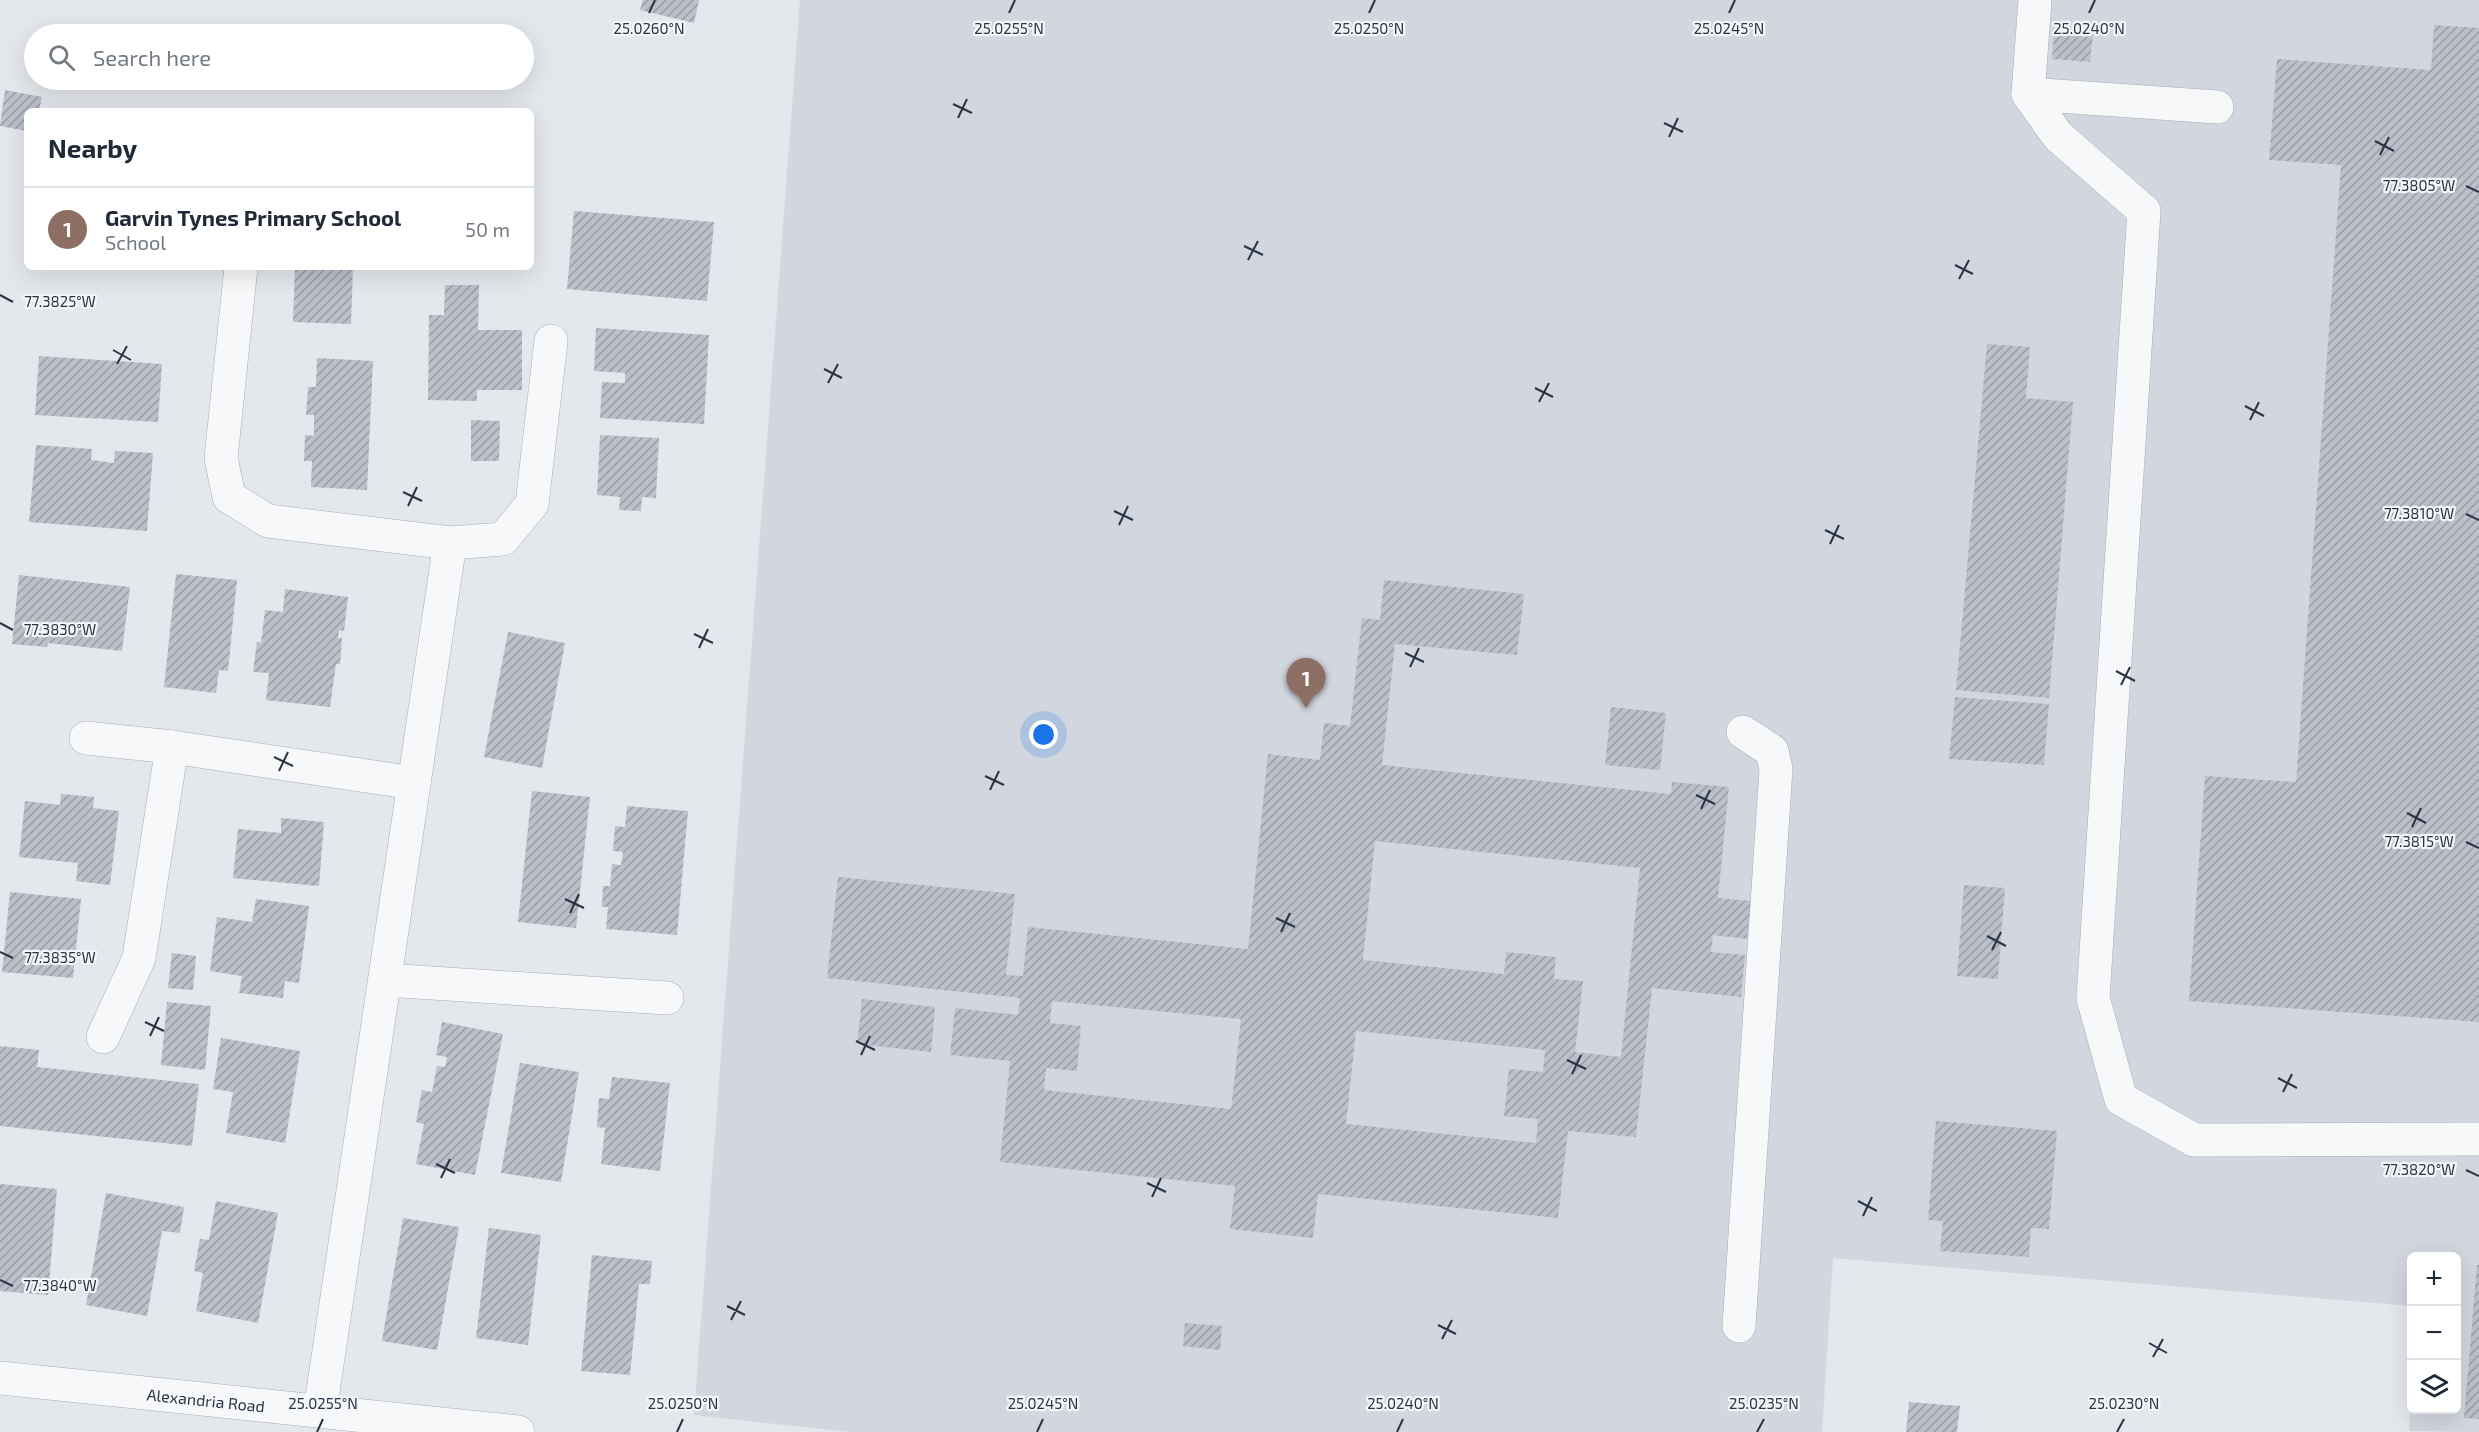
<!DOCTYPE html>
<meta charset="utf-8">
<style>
body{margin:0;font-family:"Exo 2",sans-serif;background:#f6f6f7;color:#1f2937}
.controls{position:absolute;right:18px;bottom:18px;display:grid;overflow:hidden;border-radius:9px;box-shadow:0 6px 24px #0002}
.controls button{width:54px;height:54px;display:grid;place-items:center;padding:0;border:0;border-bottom:2px solid #e0e1e3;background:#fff;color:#1f2937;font:30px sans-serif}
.you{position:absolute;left:1044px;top:735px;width:21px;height:21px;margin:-15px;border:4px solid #fff;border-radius:50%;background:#1a73e8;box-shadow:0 0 0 9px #1a73e833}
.badge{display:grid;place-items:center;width:39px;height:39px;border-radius:50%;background:#d1495b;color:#fff;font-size:20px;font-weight:700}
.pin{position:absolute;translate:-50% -50px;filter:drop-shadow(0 2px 3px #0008)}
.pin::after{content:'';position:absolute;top:32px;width:21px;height:18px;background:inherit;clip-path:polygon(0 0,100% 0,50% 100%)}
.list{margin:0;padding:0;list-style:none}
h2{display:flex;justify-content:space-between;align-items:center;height:78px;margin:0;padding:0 24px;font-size:26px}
h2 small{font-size:20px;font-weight:400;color:#747a83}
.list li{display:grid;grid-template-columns:39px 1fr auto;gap:18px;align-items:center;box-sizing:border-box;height:84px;padding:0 24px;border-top:2px solid #e0e1e3}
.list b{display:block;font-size:22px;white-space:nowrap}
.list p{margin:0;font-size:20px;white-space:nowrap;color:#747a83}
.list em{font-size:20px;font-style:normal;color:#747a83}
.icon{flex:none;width:33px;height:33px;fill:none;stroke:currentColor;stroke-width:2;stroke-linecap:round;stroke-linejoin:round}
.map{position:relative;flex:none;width:2479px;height:1432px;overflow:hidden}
.search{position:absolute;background:#fff;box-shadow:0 6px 24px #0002;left:24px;top:24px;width:510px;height:66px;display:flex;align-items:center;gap:15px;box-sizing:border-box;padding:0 21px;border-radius:33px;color:#747a83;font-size:22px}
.panel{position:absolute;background:#fff;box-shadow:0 6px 24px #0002;left:24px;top:108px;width:510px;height:162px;border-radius:9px}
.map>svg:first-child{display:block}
.built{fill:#d2d6de}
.building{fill:url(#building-hatch);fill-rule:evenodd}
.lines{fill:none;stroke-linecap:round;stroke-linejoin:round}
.minor-casing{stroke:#a9aeb7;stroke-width:34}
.minor{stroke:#f7f8fa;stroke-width:33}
.ticks{fill:none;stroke:#2b3445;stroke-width:2}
.labels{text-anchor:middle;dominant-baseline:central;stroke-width:4.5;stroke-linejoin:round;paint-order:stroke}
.street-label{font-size:16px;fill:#2b3445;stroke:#f4f6f9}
.ticks-label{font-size:15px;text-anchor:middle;fill:#2b3445;stroke:#f4f6f9;stroke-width:4.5;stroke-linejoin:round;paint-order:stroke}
</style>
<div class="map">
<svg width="2479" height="1432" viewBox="0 0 2479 1432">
<defs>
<pattern id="building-hatch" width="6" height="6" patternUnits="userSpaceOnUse" patternTransform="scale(1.5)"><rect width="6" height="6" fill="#bbc0ca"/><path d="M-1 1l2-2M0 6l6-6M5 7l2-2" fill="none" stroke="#989da6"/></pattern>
</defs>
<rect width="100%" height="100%" fill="#e4e7ec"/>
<!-- built -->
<path class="built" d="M800 0H2479V1432L2409 1431 2411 1399 2412 1410H2456V1256H2412L2411 1306 1833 1258 1822 1432H850L694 1415Z"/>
<!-- building -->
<g class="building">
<path d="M643 0H699L694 23 640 10Z"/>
<path d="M2434 25 2479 28V1022L2189 1001 2205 776 2296 782 2341 165 2269 160 2277 59 2431 70Z"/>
<path d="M2054 30 2093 34 2090 62 2052 59Z"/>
<path d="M5 90 42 97 39 111H27V131L0 126Z"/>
<path d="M574 211 714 222 707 301 567 289Z"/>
<path d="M295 267H353L351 324 293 322Z"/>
<path d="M445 285H479L478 330H522V390H477V401L428 400 429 315H444Z"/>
<path d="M596 328 709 335 704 424 600 418 602 382 625 383V373L594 371Z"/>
<path d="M1987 344 2030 347 2026 398 2073 402 2049 698 1956 690Z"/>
<path d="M39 356 162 364 158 422 35 415Z"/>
<path d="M317 358 373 361 367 490 311 487 312 461H304L305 435 314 436V415H306L308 387H316Z"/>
<path d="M471 420 500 421 499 461H471Z"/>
<path d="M600 435 659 438 656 498 642 497 641 511 619 510 620 497 597 495Z"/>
<path d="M36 445 92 449 91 460 114 463 115 451 153 453 147 531 29 522Z"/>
<path d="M176 574 237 580 228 671 219 670 216 693 164 687Z"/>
<path d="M19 575 130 587 122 651 48 643 47 647 12 644Z"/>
<path d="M1384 580 1524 594 1517 655 1395 644 1382 765 1671 794 1672 782 1729 787 1718 898 1751 901 1747 939 1713 935 1711 952 1745 955 1741 997 1652 988 1636 1137 1568 1131 1558 1218 1318 1194 1313 1238 1230 1229 1235 1186 1000 1162 1010 1061 950 1055 955 1008 1018 1015 1020 998 827 978 838 877 1015 894 1006 975 1023 976 1028 927 1248 949 1268 754 1320 760 1324 723 1350 726 1362 618 1380 620ZM1375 841 1640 868 1621 1057 1575 1052 1583 981 1554 979 1556 957 1506 952 1504 974 1363 960ZM1052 1001 1241 1019 1231 1109 1044 1090 1046 1068 1077 1071 1081 1026 1050 1023ZM1356 1031 1545 1050 1543 1072 1509 1069 1504 1116 1538 1119 1536 1143 1346 1124Z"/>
<path d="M285 589 348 597 344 631 339 630 338 638H342L340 664H336L330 707 266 700 269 673 253 672 257 642 261 643 265 610 283 612Z"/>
<path d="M508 632 565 643 542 768 484 757Z"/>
<path d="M1955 697 2049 704 2044 765 1949 759Z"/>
<path d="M1611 707 1666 713 1660 770 1605 765Z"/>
<path d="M532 791 590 797 576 928 518 922Z"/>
<path d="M61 794 94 797 93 808 119 811 110 885 76 881 78 863 19 857 25 801 60 805Z"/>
<path d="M627 806 688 811 677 935 606 929 608 907H602L603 886H610L612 864 621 865 623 852 613 851 615 826 625 827Z"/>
<path d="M281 818 324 822 319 886 233 878 238 829 281 833Z"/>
<path d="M1964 885 2005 888 1998 979 1957 976Z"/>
<path d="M10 892 81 899 73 978 2 972Z"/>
<path d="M256 899 309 906 299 983 285 981 283 998 239 993 242 976 210 971 217 917 252 922Z"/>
<path d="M172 953 196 956 193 990 168 988Z"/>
<path d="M862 999 935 1007 931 1052 857 1044Z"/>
<path d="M167 1002 211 1006 205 1070 161 1065Z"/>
<path d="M442 1022 503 1034 475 1175 416 1164 424 1124 416 1122 422 1090 432 1092 437 1066 445 1067 447 1057 436 1055Z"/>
<path d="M221 1038 300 1051 285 1143 226 1133 233 1092 213 1089Z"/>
<path d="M0 1046 39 1050 37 1067 199 1084 192 1146 0 1126Z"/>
<path d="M520 1063 579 1072 561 1182 501 1173Z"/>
<path d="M612 1077 670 1083 660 1171 601 1164 605 1128 597 1127 599 1098 609 1099Z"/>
<path d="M1936 1121 2057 1131 2049 1229 2031 1228 2029 1257 1940 1251 1943 1221 1928 1220Z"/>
<path d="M0 1184 57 1189 48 1295 0 1291Z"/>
<path d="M106 1193 184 1207 180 1233 162 1231 147 1316 86 1305Z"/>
<path d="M216 1201 278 1213 258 1323 196 1311 203 1273 194 1271 200 1239 209 1240Z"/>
<path d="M403 1218 459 1227 437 1350 382 1341Z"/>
<path d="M489 1228 541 1235 528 1345 476 1338Z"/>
<path d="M592 1255 652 1261 650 1284H639L630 1375 581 1371Z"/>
<path d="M2477 1265H2479V1419L2464 1418Z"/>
<path d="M1185 1323 1222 1326 1220 1350 1183 1346Z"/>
<path d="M1909 1402 1960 1406 1957 1432H1906Z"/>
</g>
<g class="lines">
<!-- minor casing -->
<g class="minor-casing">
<g id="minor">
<path d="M2035 0 2028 94 2058 136 2144 211 2093 998 2121 1099 2194 1140 2479 1139"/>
<path d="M2028 94 2217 107"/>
<path d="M241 267 221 458 229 497 268 521 450 543 503 539 532 504 551 341"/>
<path d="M86 738 172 747 414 783"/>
<path d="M385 980 667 998"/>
<path d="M103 1037 139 958 172 747"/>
<path d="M1739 1326 1776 769 1772 751 1743 732"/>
<path id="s1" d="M0 1378 518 1432"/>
<path d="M320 1411 450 543"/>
</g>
</g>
<!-- minor -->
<use href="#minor" class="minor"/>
</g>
<!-- ticks -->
<path class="ticks" d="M649 13 655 0M1009 13 1015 0M1369 13 1375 0M1729 13 1735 0M2089 13 2095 0M953 104 972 113M958 118 967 99M1664 123 1683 132M1669 137 1678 118M2375 141 2394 151M2380 155 2389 137M2466 186 2479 192M1244 246 1263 255M1248 260 1258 241M1955 265 1973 274M1959 279 1969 260M0 295 13 302M113 350 131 360M117 364 127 346M824 369 842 378M828 383 838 364M1535 388 1553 397M1539 402 1549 383M2245 406 2264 416M2250 420 2259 402M403 492 422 501M408 506 417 487M1114 511 1133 520M2466 514 2479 520M1119 525 1128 506M1825 530 1844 539M1830 544 1839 525M0 623 13 630M694 634 713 643M699 648 708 629M1405 653 1424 662M1410 667 1419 648M2116 671 2135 681M2121 685 2130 667M274 757 293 766M279 771 288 752M985 776 1004 785M990 790 999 771M1696 795 1715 804M1701 809 1710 790M2407 813 2426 823M2412 827 2421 808M2466 842 2479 848M565 899 584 908M570 913 579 894M1276 918 1295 927M1281 932 1290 913M1987 936 2006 946M1992 950 2001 932M0 952 13 958M145 1022 164 1031M150 1036 159 1017M856 1041 875 1050M861 1055 870 1036M1567 1060 1586 1069M1572 1074 1581 1055M2278 1078 2297 1088M2283 1092 2292 1074M436 1164 455 1173M2466 1170 2479 1176M441 1178 450 1159M1147 1183 1166 1192M1152 1197 1161 1178M1858 1201 1877 1211M1863 1216 1872 1197M0 1280 13 1286M727 1306 745 1315M731 1320 741 1301M1438 1325 1456 1334M1442 1339 1452 1320M2149 1343 2167 1353M2153 1357 2163 1339M317 1432 323 1419M677 1432 683 1419M1037 1432 1043 1419M1397 1432 1403 1419M1757 1432 1764 1419M2117 1432 2124 1419"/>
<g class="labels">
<!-- street labels -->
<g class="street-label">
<text stroke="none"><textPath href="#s1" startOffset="207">Alexandria Road</textPath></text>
</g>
</g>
<g class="ticks-label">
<text x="649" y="34">25.0260°N</text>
<text x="1009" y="34">25.0255°N</text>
<text x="1369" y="34">25.0250°N</text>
<text x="1729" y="34">25.0245°N</text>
<text x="2089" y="34">25.0240°N</text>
<text x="2419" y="191">77.3805°W</text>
<text x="60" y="307">77.3825°W</text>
<text x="2419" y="519">77.3810°W</text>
<text x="60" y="635">77.3830°W</text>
<text x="2419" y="847">77.3815°W</text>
<text x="60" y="963">77.3835°W</text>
<text x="2419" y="1175">77.3820°W</text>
<text x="60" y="1291">77.3840°W</text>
<text x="323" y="1409">25.0255°N</text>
<text x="683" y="1409">25.0250°N</text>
<text x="1043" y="1409">25.0245°N</text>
<text x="1403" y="1409">25.0240°N</text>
<text x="1764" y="1409">25.0235°N</text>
<text x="2124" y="1409">25.0230°N</text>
</g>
</svg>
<div class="controls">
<button>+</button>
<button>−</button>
<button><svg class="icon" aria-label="layers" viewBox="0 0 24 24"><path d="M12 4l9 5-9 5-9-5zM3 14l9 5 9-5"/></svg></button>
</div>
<div class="you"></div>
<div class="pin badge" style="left:1306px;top:708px;background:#8d6e63">1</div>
<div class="search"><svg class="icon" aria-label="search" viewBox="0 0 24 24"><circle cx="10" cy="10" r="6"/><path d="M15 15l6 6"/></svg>Search here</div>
<section class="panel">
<h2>Nearby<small></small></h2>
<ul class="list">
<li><span class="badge" style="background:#8d6e63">1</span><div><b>Garvin Tynes Primary School</b><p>School</p></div><em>50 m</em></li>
</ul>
</section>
</div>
